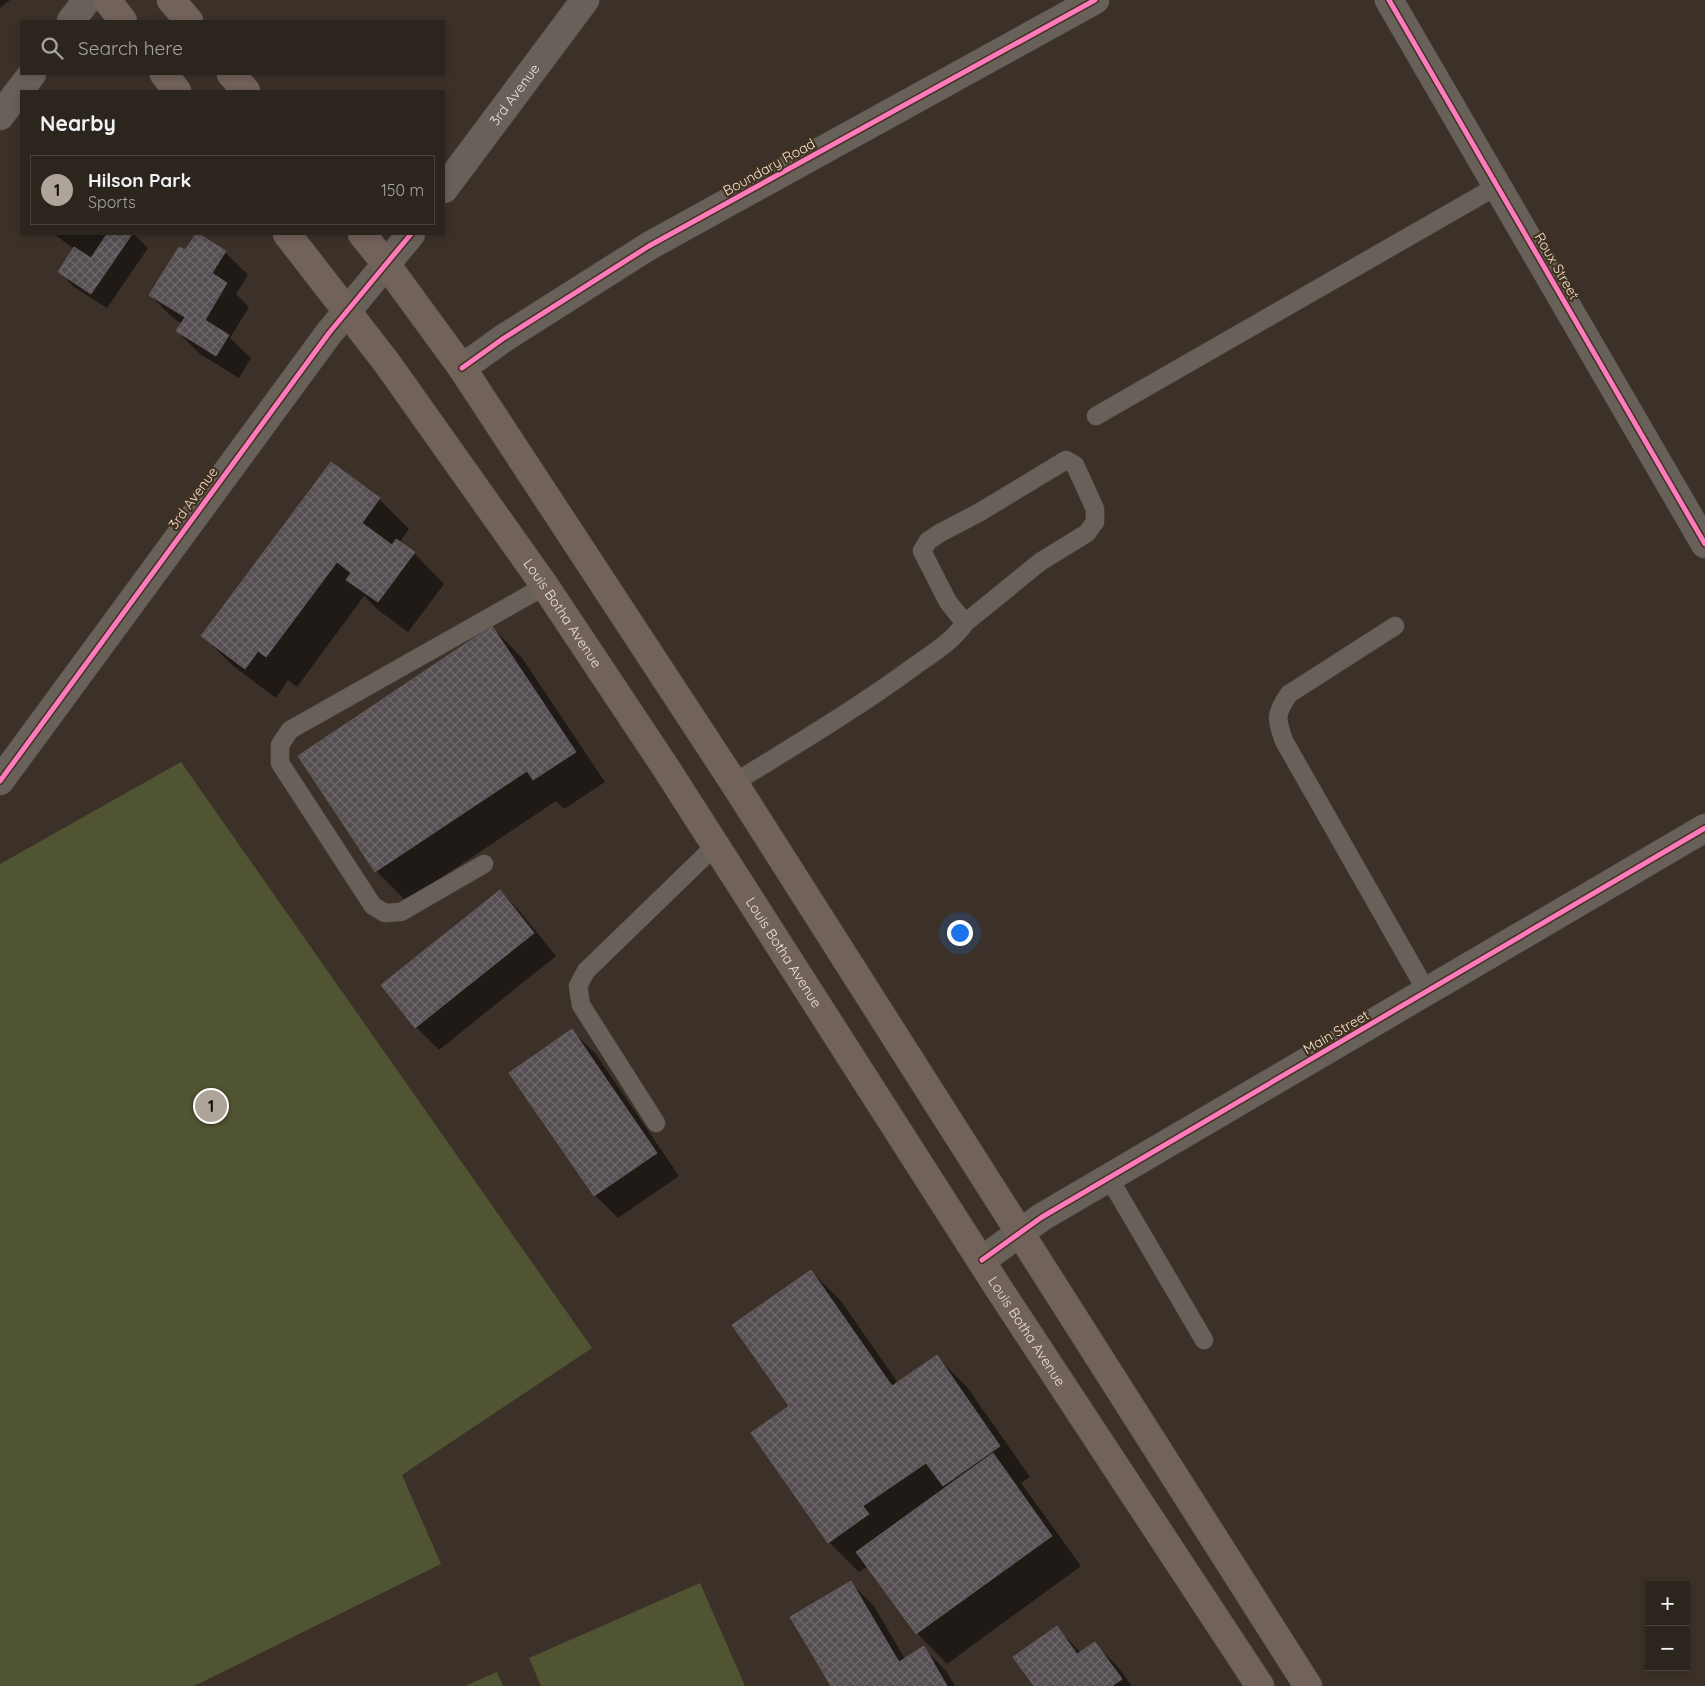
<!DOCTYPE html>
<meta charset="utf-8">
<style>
body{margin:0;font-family:Quicksand,sans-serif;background:#38312b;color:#f1f3f6}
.controls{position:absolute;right:15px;bottom:15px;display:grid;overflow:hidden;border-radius:0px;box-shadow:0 2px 8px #0003}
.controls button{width:45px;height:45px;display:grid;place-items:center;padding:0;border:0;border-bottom:1px solid #48423c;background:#2c251e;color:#f1f3f6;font:25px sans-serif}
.you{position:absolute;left:959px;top:932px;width:18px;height:18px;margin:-12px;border:4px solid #fff;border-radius:50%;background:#1a73e8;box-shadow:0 0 0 8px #1a73e833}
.badge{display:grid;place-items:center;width:32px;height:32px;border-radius:50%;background:#afa49a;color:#111;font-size:16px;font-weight:700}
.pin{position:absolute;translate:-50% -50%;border:2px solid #fff;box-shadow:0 1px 5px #0006}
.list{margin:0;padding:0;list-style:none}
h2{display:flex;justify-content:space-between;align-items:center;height:65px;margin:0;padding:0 20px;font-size:21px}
h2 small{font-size:16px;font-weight:400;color:#a6a5a4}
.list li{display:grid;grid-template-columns:32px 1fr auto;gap:15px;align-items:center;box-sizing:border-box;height:70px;margin:0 10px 10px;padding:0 10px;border:1px solid #48423c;border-radius:0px}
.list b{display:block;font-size:19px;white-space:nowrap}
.list p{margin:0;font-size:16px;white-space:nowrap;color:#a6a5a4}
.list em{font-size:16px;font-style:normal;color:#a6a5a4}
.icon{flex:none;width:28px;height:28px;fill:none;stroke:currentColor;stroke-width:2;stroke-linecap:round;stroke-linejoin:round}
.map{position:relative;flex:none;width:1705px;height:1686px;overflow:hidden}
.search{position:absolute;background:#2c251e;box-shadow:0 2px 8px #0003;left:20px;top:20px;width:425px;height:55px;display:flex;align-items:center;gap:12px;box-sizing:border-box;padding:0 18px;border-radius:0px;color:#a6a5a4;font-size:19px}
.panel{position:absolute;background:#2c251e;box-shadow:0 2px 8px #0003;left:20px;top:90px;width:425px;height:145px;border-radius:0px}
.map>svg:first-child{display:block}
.green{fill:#515432}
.shadow{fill:#0007}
.building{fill:url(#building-cross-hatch);stroke:#615b5c}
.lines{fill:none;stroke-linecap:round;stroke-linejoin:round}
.lane-casing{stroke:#564d45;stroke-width:19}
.street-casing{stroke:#564d45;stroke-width:29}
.primary-casing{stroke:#564d45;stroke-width:29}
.lane{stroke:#68615a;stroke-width:18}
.street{stroke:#68615a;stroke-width:28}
.primary{stroke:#71625a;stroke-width:28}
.cycleway-casing{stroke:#433120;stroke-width:8}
.cycleway{stroke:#fd7abc;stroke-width:5}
.labels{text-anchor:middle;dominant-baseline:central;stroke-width:4.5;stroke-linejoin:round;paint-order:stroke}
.street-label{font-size:14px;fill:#ede2d7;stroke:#433120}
</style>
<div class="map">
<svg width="1705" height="1686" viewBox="0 0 1705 1686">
<defs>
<pattern id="building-cross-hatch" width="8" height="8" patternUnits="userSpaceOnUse" patternTransform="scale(1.25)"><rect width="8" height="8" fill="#554f53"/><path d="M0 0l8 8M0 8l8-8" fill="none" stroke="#6e686b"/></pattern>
</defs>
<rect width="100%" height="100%" fill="#3b3128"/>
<!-- green -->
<g class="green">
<path d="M181 762 592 1348 402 1475 441 1564 194 1686H0V864Z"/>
<path d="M700 1583 745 1686H541L529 1658Z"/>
<path d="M497 1672 503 1686H465Z"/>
</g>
<!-- shadow -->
<g class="shadow">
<path d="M0 0H10L0 8Z"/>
<path d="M54 234H134L148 248 107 308 74 287 59 271 74 249Z"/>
<path d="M197 234 225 252 248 275 236 294 249 307 230 338 251 358 239 378 200 354 177 331 182 324 173 318 150 295 186 252Z"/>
<path d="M379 499 409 529 399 543 414 553 444 584 408 632 378 610 364 596 297 687 288 680 276 698 233 666 203 636Z"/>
<path d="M492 627 522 658 605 782 564 809 556 801 406 901 376 871Z"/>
<path d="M500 891 522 914 556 956 439 1050 416 1027Z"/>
<path d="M572 1031 595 1053 679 1176 618 1218 595 1195 511 1073Z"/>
<path d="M811 1271 841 1301 898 1383 936 1356 967 1387 1030 1477 1021 1483 1081 1566 947 1664 917 1633 868 1566 859 1572 829 1542 791 1406Z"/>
<path d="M851 1583 874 1606 905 1659 924 1648 946 1671 955 1686H833Z"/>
<path d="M1057 1628 1081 1653 1095 1644 1118 1667 1132 1686H1035Z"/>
</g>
<!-- building -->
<g class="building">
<path d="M107 234H132L91 294 58 272 74 247 91 258Z"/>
<path d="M196 234H199L226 251 212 273 227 283 205 320 229 335 216 356 176 331 185 317 149 295 179 247 185 250Z"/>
<path d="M331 462 380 498 362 523 392 545 396 539 415 552 378 602 346 580 351 573 337 562 266 657 258 651 245 669 201 636Z"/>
<path d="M492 626 576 752 533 780 527 771 375 872 298 756Z"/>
<path d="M500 890 534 933 415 1028 381 985Z"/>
<path d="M572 1029 657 1153 594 1196 509 1073Z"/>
<path d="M811 1270 892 1386 937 1355 1000 1446 943 1486 926 1463 863 1506 869 1514 828 1543 751 1433 789 1406 732 1325Z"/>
<path d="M993 1453 1052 1536 916 1634 856 1552Z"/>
<path d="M851 1581 899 1662 924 1646 947 1686H831L790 1617Z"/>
<path d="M1057 1626 1077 1654 1095 1642 1122 1679 1112 1686H1034L1013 1657Z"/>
</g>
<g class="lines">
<!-- lane casing -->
<g class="lane-casing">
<g id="lane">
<path d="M1096 416 1497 186"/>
<path d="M1395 626 1289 694C1275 714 1276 718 1284 741L1427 992"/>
<path d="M734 783C795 745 858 708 916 665 933 653 953 641 965 623L948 602 922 551 928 541 940 533 980 512 1066 460 1075 465 1095 509V522L1087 533 1040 562 965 623"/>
<path d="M484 864 401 912 385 913 373 906 280 763V745L290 730 545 586"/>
<path d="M656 1123 581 1005 578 986 586 971 715 846"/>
<path d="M1109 1178 1204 1340"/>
</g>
</g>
<!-- street casing -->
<g class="street-casing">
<g id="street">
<path d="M1389 0 1705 544"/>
<path d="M71 21 87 0"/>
<path d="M0 116 32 74"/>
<path id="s1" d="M444 189 585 0"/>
<path d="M462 368 504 338 649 246 1095 0"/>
<path d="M0 781 329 333 411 234"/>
<path d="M982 1260 1042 1217 1705 828"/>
</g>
</g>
<!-- primary casing -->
<g class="primary-casing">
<g id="primary">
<path d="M107 0 123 21"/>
<path d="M171 0 189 21"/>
<path d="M164 74 177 91"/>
<path d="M231 74 246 91"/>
<path id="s2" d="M287 234 387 363 545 586 666 768 999 1289 1260 1686"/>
<path d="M362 234 386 264 462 368 734 783 1308 1686"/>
</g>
</g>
<!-- lane -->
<use href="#lane" class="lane"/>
<!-- street -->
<use href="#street" class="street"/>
<!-- primary -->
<use href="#primary" class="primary"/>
<!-- cycleway casing -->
<g class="cycleway-casing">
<g id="cycleway">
<path d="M1389 0 1705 544"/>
<path d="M462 368 504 338 649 246 1095 0"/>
<path d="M0 781 329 333 411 234"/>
<path d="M982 1260 1042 1217 1705 828"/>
</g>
</g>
<!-- cycleway -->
<use href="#cycleway" class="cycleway"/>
</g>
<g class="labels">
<!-- street labels -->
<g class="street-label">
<text stroke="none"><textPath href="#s1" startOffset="118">3rd Avenue</textPath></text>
<text transform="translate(769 167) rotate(-29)">Boundary Road</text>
<text transform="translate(1557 266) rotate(60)">Roux Street</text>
<text transform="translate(193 498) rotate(-54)">3rd Avenue</text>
<text stroke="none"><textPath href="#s2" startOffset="469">Louis Botha Avenue</textPath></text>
<text stroke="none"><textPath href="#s2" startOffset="874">Louis Botha Avenue</textPath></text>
<text transform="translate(1336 1032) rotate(-30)">Main Street</text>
<text stroke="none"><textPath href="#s2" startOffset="1324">Louis Botha Avenue</textPath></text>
</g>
</g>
</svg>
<div class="controls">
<button>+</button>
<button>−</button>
</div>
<div class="you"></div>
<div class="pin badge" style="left:211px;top:1106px">1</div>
<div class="search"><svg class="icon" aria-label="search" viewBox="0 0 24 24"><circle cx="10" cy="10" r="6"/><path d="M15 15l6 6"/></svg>Search here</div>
<section class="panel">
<h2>Nearby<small></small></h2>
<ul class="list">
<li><span class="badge">1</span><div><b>Hilson Park</b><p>Sports</p></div><em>150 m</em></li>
</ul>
</section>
</div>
